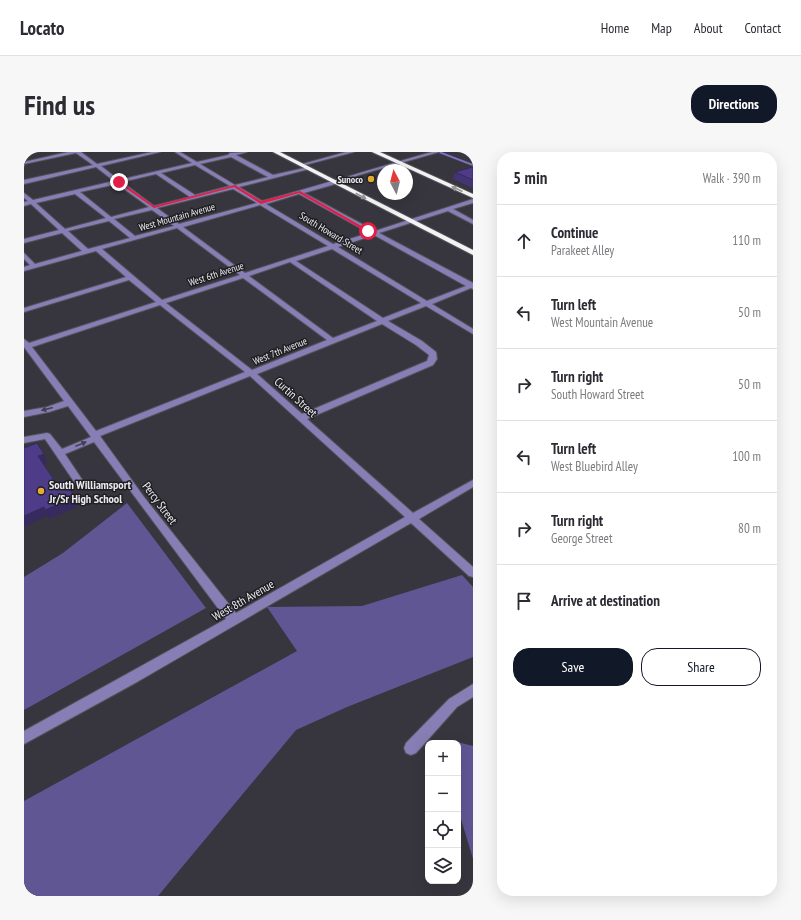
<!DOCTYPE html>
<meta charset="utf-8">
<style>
body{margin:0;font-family:"PT Sans Narrow",sans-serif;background:#f7f7f7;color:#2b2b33}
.controls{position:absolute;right:12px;bottom:12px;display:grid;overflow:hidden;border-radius:8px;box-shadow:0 4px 16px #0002}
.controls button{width:36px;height:36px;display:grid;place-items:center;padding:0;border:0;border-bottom:1px solid #e1e1e2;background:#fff;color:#2b2b33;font:20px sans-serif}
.compass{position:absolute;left:353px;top:12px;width:36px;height:36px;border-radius:50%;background:#fff;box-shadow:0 4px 16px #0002;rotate:353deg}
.stop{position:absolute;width:12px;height:12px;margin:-9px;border:3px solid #e11d48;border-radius:50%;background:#fff}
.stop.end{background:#e11d48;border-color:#fff;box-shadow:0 1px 4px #0008}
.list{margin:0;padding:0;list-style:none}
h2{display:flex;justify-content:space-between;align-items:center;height:52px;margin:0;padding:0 16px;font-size:17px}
h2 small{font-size:13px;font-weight:400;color:#7c7c81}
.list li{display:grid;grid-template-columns:26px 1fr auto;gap:12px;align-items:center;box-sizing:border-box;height:72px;padding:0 16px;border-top:1px solid #e1e1e2}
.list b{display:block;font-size:15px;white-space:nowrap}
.list p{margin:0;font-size:13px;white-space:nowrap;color:#7c7c81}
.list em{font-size:13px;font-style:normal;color:#7c7c81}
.actions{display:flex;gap:8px;padding:12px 16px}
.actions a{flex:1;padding:9px 0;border:1px solid #111827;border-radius:16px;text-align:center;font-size:14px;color:#111827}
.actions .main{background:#111827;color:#fff}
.icon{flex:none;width:22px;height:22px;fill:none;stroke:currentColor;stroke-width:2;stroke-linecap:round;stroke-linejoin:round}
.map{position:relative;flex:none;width:449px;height:744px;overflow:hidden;border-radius:16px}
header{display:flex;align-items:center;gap:24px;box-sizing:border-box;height:56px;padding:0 20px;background:#fff;border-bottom:1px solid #e1e1e2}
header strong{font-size:19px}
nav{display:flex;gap:22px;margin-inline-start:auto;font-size:14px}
.intro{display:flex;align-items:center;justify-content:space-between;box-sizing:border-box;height:96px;padding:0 24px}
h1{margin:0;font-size:28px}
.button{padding:10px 18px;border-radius:16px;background:#111827;color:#fff;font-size:14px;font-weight:700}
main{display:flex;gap:24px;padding:0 24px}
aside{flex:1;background:#fff;border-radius:16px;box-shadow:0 4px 16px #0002}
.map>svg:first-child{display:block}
.green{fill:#615694}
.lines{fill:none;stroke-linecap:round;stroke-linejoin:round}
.stream{stroke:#7e6fbf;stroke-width:2}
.minor-casing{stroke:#54535a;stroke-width:2}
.highway-casing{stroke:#54535a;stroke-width:2}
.minor{fill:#867eb4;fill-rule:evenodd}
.highway{fill:#f3f3f3;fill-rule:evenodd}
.wall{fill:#433475}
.shaded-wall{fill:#372a5f}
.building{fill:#4e3c88;stroke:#372a5f}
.oneway{fill:#949395}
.oneway2{fill:#434055}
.route{fill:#e11d48}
.poi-dot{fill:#e6ac36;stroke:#1f1e22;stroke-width:1.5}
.labels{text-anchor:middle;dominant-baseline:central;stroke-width:3;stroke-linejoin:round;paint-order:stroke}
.far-poi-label{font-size:10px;font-weight:bold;fill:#ebeaef;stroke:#1f1e22;text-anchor:end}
.far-street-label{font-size:10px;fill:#ebeaef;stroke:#1f1e22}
.street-label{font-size:12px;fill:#ebeaef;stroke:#1f1e22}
.poi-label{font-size:12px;font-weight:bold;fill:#ebeaef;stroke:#1f1e22;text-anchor:start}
</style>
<header>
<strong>Locato</strong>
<nav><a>Home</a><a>Map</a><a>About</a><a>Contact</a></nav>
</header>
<div class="intro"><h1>Find us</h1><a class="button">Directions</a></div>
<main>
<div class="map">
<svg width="449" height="744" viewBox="0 0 449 744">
<rect width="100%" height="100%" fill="#37363e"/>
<!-- green -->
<g class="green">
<path d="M103 351 182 456 0 558V425L39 401Z"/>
<path d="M438 423 449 435V505L323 555 272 578 134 744H0V649L273 499 243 455 338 454Z"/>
<path d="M433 590 449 594V707L434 657Z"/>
</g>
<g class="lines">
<!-- stream -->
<path class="stream" d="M415 0 449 13"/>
<!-- minor casing -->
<g class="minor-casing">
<g id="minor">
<path d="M44 0H57L73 12 128 0H136L77 14 95 28 168 11 151 0H156L173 10 204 3 206 1 223 0 212 3 249 23 285 15V17L215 35 238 49C294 34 351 16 408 0H415L335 23 308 33 280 41 351 79 449 47V51L429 57 449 68V72L424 59 355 81 449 131V137L447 136 408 152 449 177V182L402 154 364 169 398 189 412 200 413 207 409 213 283 267 389 361 449 328V335L395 367 449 415V425L445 424 387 371 113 530 0 592V579L202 467 70 290 41 302 61 332 56 335 53 334 21 287 0 291V285L23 281 26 282 38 297 67 285 44 254 25 260 0 265V259L23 255 40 249 0 195V187L5 191 132 150 105 128 0 160V156L102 125 72 99 0 119V115L6 113 0 107V101L11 112 58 99 38 81 0 91V87L35 78 7 52 0 54V50L4 49 0 46V41L9 48 90 29 72 15 0 32V28L69 13 52 1 0 12V10ZM207 5 244 25 211 33 176 12ZM171 13 206 34 171 43 137 21ZM132 22 166 45 130 54 98 30ZM93 32 125 55 87 65 56 40ZM209 37 233 51 155 72 133 56ZM51 42 82 66 41 77 12 51ZM275 42 345 81 309 92 242 52ZM236 53 304 94 221 121 159 75ZM128 58 150 74 111 84 90 67ZM85 69 106 86 64 97 44 79ZM153 76 216 123 138 148 78 97ZM350 83 442 134 403 149 314 95ZM308 97 397 151 359 166 272 109ZM266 110 353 169 309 186 225 124ZM219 126 303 188 228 218 142 151ZM136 153 221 220 72 279 8 195ZM358 172 392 193 405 203 403 209 278 262 233 222ZM226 224 381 365 212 461 120 345 76 284Z"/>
<path d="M322 0H330L277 14 275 13Z"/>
<path d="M444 0H449V2Z"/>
<path d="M449 532V545L433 555 392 601 387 603 382 601 380 596 382 591 425 547Z"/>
</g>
</g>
<!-- highway casing -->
<g class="highway-casing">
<g id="highway">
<path d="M249 0H256L449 98V103Z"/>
<path d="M348 0H356L449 42V46Z"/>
</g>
</g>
<!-- minor -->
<use href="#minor" class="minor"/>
<!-- highway -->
<use href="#highway" class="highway"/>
</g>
<!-- wall -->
<path class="wall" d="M449 15V36L429 27 431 20Z"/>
<!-- shaded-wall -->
<g class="shaded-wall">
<path d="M20 302 23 311 18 313 14 304Z"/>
<path d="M51 345 53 355 25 367 21 358Z"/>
<path d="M20 355 23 364 0 375V364Z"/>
</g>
<!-- building -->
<g class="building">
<path d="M449 15V28L431 20Z"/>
<path d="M13 291 20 302 14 304 32 331 39 328 51 345 21 358 20 355 0 364V296Z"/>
</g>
<!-- one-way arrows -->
<defs><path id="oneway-solid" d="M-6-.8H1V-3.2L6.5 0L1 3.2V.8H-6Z"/></defs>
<g class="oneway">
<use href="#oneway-solid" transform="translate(433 37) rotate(-156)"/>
<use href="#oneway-solid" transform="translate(337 44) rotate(27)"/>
</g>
<g class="oneway2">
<use href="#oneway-solid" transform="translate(23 257) rotate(166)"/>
<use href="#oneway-solid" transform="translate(57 292) rotate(-22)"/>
</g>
<!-- route -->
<path class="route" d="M96 29 130 54 211 33 237 49 276 39 346 79 343 80 275 41 237 52 210 35 130 56 93 30Z"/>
<!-- markers -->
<g class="poi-dot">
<circle cx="347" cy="27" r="4"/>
<circle cx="17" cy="339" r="4"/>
</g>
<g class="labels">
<!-- far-poi labels -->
<g class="far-poi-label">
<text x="339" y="27">Sunoco</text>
</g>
<!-- far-street labels -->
<g class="far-street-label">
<text transform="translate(153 65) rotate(-16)">West Mountain Avenue</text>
<text transform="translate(307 81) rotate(31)">South Howard Street</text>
<text transform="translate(192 122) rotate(-18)">West 6th Avenue</text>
<text transform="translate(256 199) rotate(-22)">West 7th Avenue</text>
</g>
<!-- street labels -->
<g class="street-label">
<text transform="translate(272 245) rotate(42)">Curtin Street</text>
<text transform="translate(136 351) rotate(53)">Percy Street</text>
<text transform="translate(219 448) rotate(-30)">West 8th Avenue</text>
</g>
<!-- poi labels -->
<g class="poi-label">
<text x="25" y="332">South Williamsport<tspan x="25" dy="14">Jr/Sr High School</tspan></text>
</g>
</g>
</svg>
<div class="controls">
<button>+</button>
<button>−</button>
<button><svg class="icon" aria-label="locate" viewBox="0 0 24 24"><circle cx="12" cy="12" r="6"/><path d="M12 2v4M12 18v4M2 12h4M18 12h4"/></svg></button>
<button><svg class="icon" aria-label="layers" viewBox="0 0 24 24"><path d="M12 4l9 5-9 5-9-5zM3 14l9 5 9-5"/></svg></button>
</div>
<svg class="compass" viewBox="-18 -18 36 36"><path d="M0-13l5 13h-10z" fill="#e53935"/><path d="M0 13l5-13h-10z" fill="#7c7c81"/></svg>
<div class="stop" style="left:344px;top:79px"></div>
<div class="stop end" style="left:95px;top:30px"></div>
</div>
<aside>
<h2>5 min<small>Walk · 390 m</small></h2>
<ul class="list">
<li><svg class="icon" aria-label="ahead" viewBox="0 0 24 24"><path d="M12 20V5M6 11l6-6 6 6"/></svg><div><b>Continue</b><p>Parakeet Alley</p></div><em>110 m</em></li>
<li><svg class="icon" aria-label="left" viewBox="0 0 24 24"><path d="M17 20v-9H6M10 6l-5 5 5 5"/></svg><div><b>Turn left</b><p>West Mountain Avenue</p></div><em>50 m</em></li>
<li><svg class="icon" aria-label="right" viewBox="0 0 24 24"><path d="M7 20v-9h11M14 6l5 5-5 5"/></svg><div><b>Turn right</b><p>South Howard Street</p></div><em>50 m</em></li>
<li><svg class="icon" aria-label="left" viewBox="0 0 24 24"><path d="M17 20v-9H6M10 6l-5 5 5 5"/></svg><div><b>Turn left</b><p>West Bluebird Alley</p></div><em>100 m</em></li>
<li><svg class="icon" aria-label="right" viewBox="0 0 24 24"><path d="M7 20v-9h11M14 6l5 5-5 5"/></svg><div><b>Turn right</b><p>George Street</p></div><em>80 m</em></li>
<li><svg class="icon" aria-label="arrive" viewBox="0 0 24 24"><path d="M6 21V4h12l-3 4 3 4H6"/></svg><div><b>Arrive at destination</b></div></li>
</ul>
<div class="actions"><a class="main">Save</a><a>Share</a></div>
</aside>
</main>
